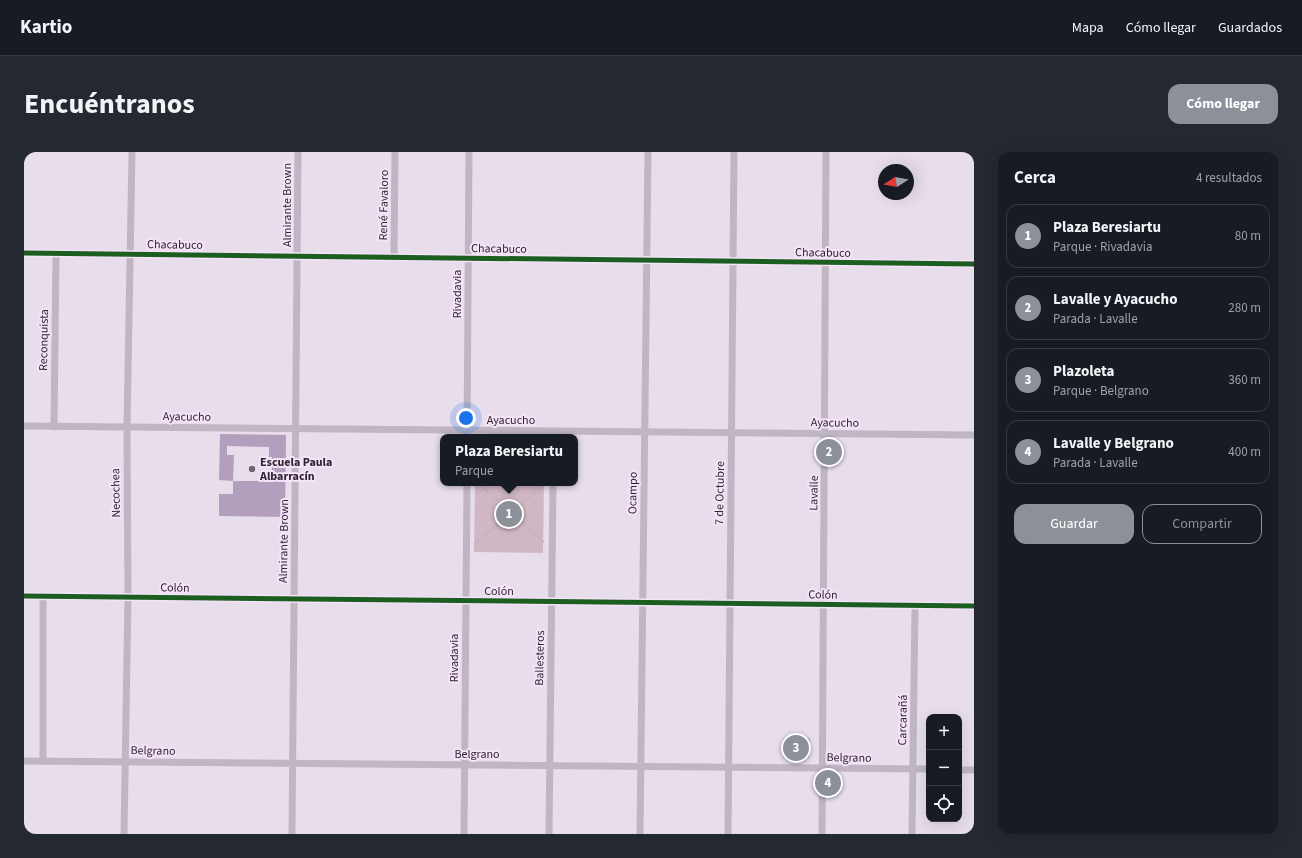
<!DOCTYPE html>
<html lang="es">
<meta charset="utf-8">
<style>
body{margin:0;font-family:"Source Sans 3",sans-serif;background:#242831;color:#f1f3f6}
.controls{position:absolute;right:12px;bottom:12px;display:grid;overflow:hidden;border-radius:8px;box-shadow:0 4px 16px #0002}
.controls button{width:36px;height:36px;display:grid;place-items:center;padding:0;border:0;border-bottom:1px solid #363941;background:#171b24;color:#f1f3f6;font:20px sans-serif}
.compass{position:absolute;left:854px;top:12px;width:36px;height:36px;border-radius:50%;background:#171b24;box-shadow:0 4px 16px #0002;rotate:259deg}
.you{position:absolute;left:442px;top:266px;width:14px;height:14px;margin:-10px;border:3px solid #fff;border-radius:50%;background:#1a73e8;box-shadow:0 0 0 6px #1a73e833}
.badge{display:grid;place-items:center;width:26px;height:26px;border-radius:50%;background:#8c9099;color:#fff;font-size:13px;font-weight:700}
.pin{position:absolute;translate:-50% -50%;border:2px solid #fff;box-shadow:0 1px 4px #0006}
.popup{position:absolute;left:416px;top:282px;width:138px;height:52px;box-sizing:border-box;display:grid;place-content:center;border-radius:8px;background:#171b24;filter:drop-shadow(0 1px 3px #0005);font-size:13px;white-space:nowrap;color:#9ea1a6}
.popup b{font-size:15px;color:#f1f3f6}
.popup::after{content:'';position:absolute;left:50%;top:100%;margin-left:-8px;border:8px solid transparent;border-top-color:#171b24}
.list{margin:0;padding:0;list-style:none}
h2{display:flex;justify-content:space-between;align-items:center;height:52px;margin:0;padding:0 16px;font-size:17px}
h2 small{font-size:13px;font-weight:400;color:#9ea1a6}
.list li{display:grid;grid-template-columns:26px 1fr auto;gap:12px;align-items:center;box-sizing:border-box;height:64px;margin:0 8px 8px;padding:0 8px;border:1px solid #363941;border-radius:12px}
.list b{display:block;font-size:15px;white-space:nowrap}
.list p{margin:0;font-size:13px;white-space:nowrap;color:#9ea1a6}
.list em{font-size:13px;font-style:normal;color:#9ea1a6}
.actions{display:flex;gap:8px;padding:12px 16px}
.actions a{flex:1;padding:9px 0;border:1px solid #8c9099;border-radius:12px;text-align:center;font-size:14px;color:#8c9099}
.actions .main{background:#8c9099;color:#fff}
.icon{flex:none;width:22px;height:22px;fill:none;stroke:currentColor;stroke-width:2;stroke-linecap:round;stroke-linejoin:round}
.map{position:relative;flex:none;width:950px;height:682px;overflow:hidden;border-radius:12px}
header{display:flex;align-items:center;gap:24px;box-sizing:border-box;height:56px;padding:0 20px;background:#171b24;border-bottom:1px solid #363941}
header strong{font-size:19px}
nav{display:flex;gap:22px;margin-inline-start:auto;font-size:14px}
.intro{display:flex;align-items:center;justify-content:space-between;box-sizing:border-box;height:96px;padding:0 24px}
h1{margin:0;font-size:28px}
.button{padding:10px 18px;border-radius:12px;background:#8c9099;color:#fff;font-size:14px;font-weight:700}
main{display:flex;gap:24px;padding:0 24px}
aside{flex:1;background:#171b24;border-radius:12px;box-shadow:0 4px 16px #0002}
.map>svg:first-child{display:block}
.green{fill:#d1b7c4}
.building{fill:#b29fbd}
.lines{fill:none;stroke-linecap:round;stroke-linejoin:round}
.path{stroke:#b8afbb;stroke-width:1.5;stroke-dasharray:2 2;stroke-linecap:butt}
.street{stroke:#c0b6c3;stroke-width:7}
.cycleway-casing{stroke:#f5e3f8;stroke-width:8}
.cycleway{stroke:#1b5e20;stroke-width:5}
.poi-dot{fill:#6f6573;stroke:#f5e3f8;stroke-width:1.5}
.labels{text-anchor:middle;dominant-baseline:central;stroke-width:4;stroke-linejoin:round;paint-order:stroke}
.street-label{font-size:12px;fill:#2e2533;stroke:#f5e3f8}
.poi-label{font-size:12px;font-weight:bold;fill:#2e2533;stroke:#f5e3f8;text-anchor:start}
</style>
<header>
<strong>Kartio</strong>
<nav><a>Mapa</a><a>Cómo llegar</a><a>Guardados</a></nav>
</header>
<div class="intro"><h1>Encuéntranos</h1><a class="button">Cómo llegar</a></div>
<main>
<div class="map">
<svg width="950" height="682" viewBox="0 0 950 682">
<rect width="100%" height="100%" fill="#e8ddea"/>
<!-- green -->
<g class="green">
<path d="M451 331H520L519 401 450 400Z"/>
<path d="M786 586 785 606 759 605V587Z"/>
</g>
<!-- building -->
<path class="building" d="M196 282 262 283 261 365 195 364V342H209V329H251V319H248V305H245V295L203 294V303H210L209 329 195 328Z"/>
<g class="lines">
<!-- path -->
<g class="path">
<path d="M454 331 481 355"/>
<circle cx="487" cy="362" r="8"/>
<path d="M493 356 521 331"/>
<path d="M495 367 520 390"/>
<path d="M450 392 481 367"/>
</g>
<!-- street -->
<g class="street">
<path d="M0 101 950 112"/>
<path d="M370 106 371 0"/>
<path d="M0 274 950 283"/>
<path d="M30 275 32 102"/>
<path d="M443 285 445 0"/>
<path d="M0 444 950 454"/>
<path d="M0 609 905 617"/>
<path d="M19 609V444"/>
<path d="M935 618H950"/>
<path d="M100 682 104 445 103 275 108 0"/>
<path d="M268 682 274 0"/>
<path d="M440 682 443 331"/>
<path d="M525 682 529 331"/>
<path d="M616 682 624 0"/>
<path d="M704 682 710 0"/>
<path d="M798 682 802 0"/>
<path d="M888 682 891 454"/>
</g>
<!-- cycleway casing -->
<g class="cycleway-casing">
<g id="cycleway">
<path d="M0 101 950 112"/>
<path d="M0 444 950 454"/>
</g>
</g>
<!-- cycleway -->
<use href="#cycleway" class="cycleway"/>
</g>
<!-- markers -->
<circle class="poi-dot" cx="228" cy="317" r="4"/>
<g class="labels">
<!-- street labels -->
<g class="street-label">
<text transform="translate(263 53) rotate(-90)">Almirante Brown</text>
<text transform="translate(360 53) rotate(-89)">René Favaloro</text>
<text transform="translate(151 93) rotate(1)">Chacabuco</text>
<text transform="translate(475 97) rotate(1)">Chacabuco</text>
<text transform="translate(799 101) rotate(1)">Chacabuco</text>
<text transform="translate(433 142) rotate(-90)">Rivadavia</text>
<text transform="translate(20 188) rotate(-89)">Reconquista</text>
<text transform="translate(163 265) rotate(1)">Ayacucho</text>
<text x="487" y="268">Ayacucho</text>
<text transform="translate(811 271) rotate(1)">Ayacucho</text>
<text transform="translate(92 341) rotate(-91)">Necochea</text>
<text transform="translate(609 341) rotate(-89)">Ocampo</text>
<text transform="translate(696 341) rotate(-89)">7 de Octubre</text>
<text transform="translate(790 341) rotate(-89)">Lavalle</text>
<text transform="translate(260 389) rotate(-89)">Almirante Brown</text>
<text transform="translate(151 436) rotate(1)">Colón</text>
<text x="475" y="439">Colón</text>
<text transform="translate(799 443) rotate(1)">Colón</text>
<text transform="translate(430 506) rotate(-90)">Rivadavia</text>
<text transform="translate(516 506) rotate(-89)">Ballesteros</text>
<text transform="translate(879 568) rotate(-89)">Carcarañá</text>
<text transform="translate(129 599) rotate(1)">Belgrano</text>
<text x="453" y="602">Belgrano</text>
<text transform="translate(825 606) rotate(1)">Belgrano</text>
</g>
<!-- poi labels -->
<g class="poi-label">
<text x="236" y="310">Escuela Paula<tspan x="236" dy="14">Albarracín</tspan></text>
</g>
</g>
</svg>
<div class="controls">
<button>+</button>
<button>−</button>
<button><svg class="icon" aria-label="locate" viewBox="0 0 24 24"><circle cx="12" cy="12" r="6"/><path d="M12 2v4M12 18v4M2 12h4M18 12h4"/></svg></button>
</div>
<svg class="compass" viewBox="-18 -18 36 36"><path d="M0-13l5 13h-10z" fill="#e53935"/><path d="M0 13l5-13h-10z" fill="#9ea1a6"/></svg>
<div class="you"></div>
<div class="pin badge" style="left:485px;top:362px">1</div>
<div class="popup"><b>Plaza Beresiartu</b>Parque</div>
<div class="pin badge" style="left:805px;top:300px">2</div>
<div class="pin badge" style="left:772px;top:596px">3</div>
<div class="pin badge" style="left:804px;top:631px">4</div>
</div>
<aside>
<h2>Cerca<small>4 resultados</small></h2>
<ul class="list">
<li><span class="badge">1</span><div><b>Plaza Beresiartu</b><p>Parque · Rivadavia</p></div><em>80 m</em></li>
<li><span class="badge">2</span><div><b>Lavalle y Ayacucho</b><p>Parada · Lavalle</p></div><em>280 m</em></li>
<li><span class="badge">3</span><div><b>Plazoleta</b><p>Parque · Belgrano</p></div><em>360 m</em></li>
<li><span class="badge">4</span><div><b>Lavalle y Belgrano</b><p>Parada · Lavalle</p></div><em>400 m</em></li>
</ul>
<div class="actions"><a class="main">Guardar</a><a>Compartir</a></div>
</aside>
</main>
